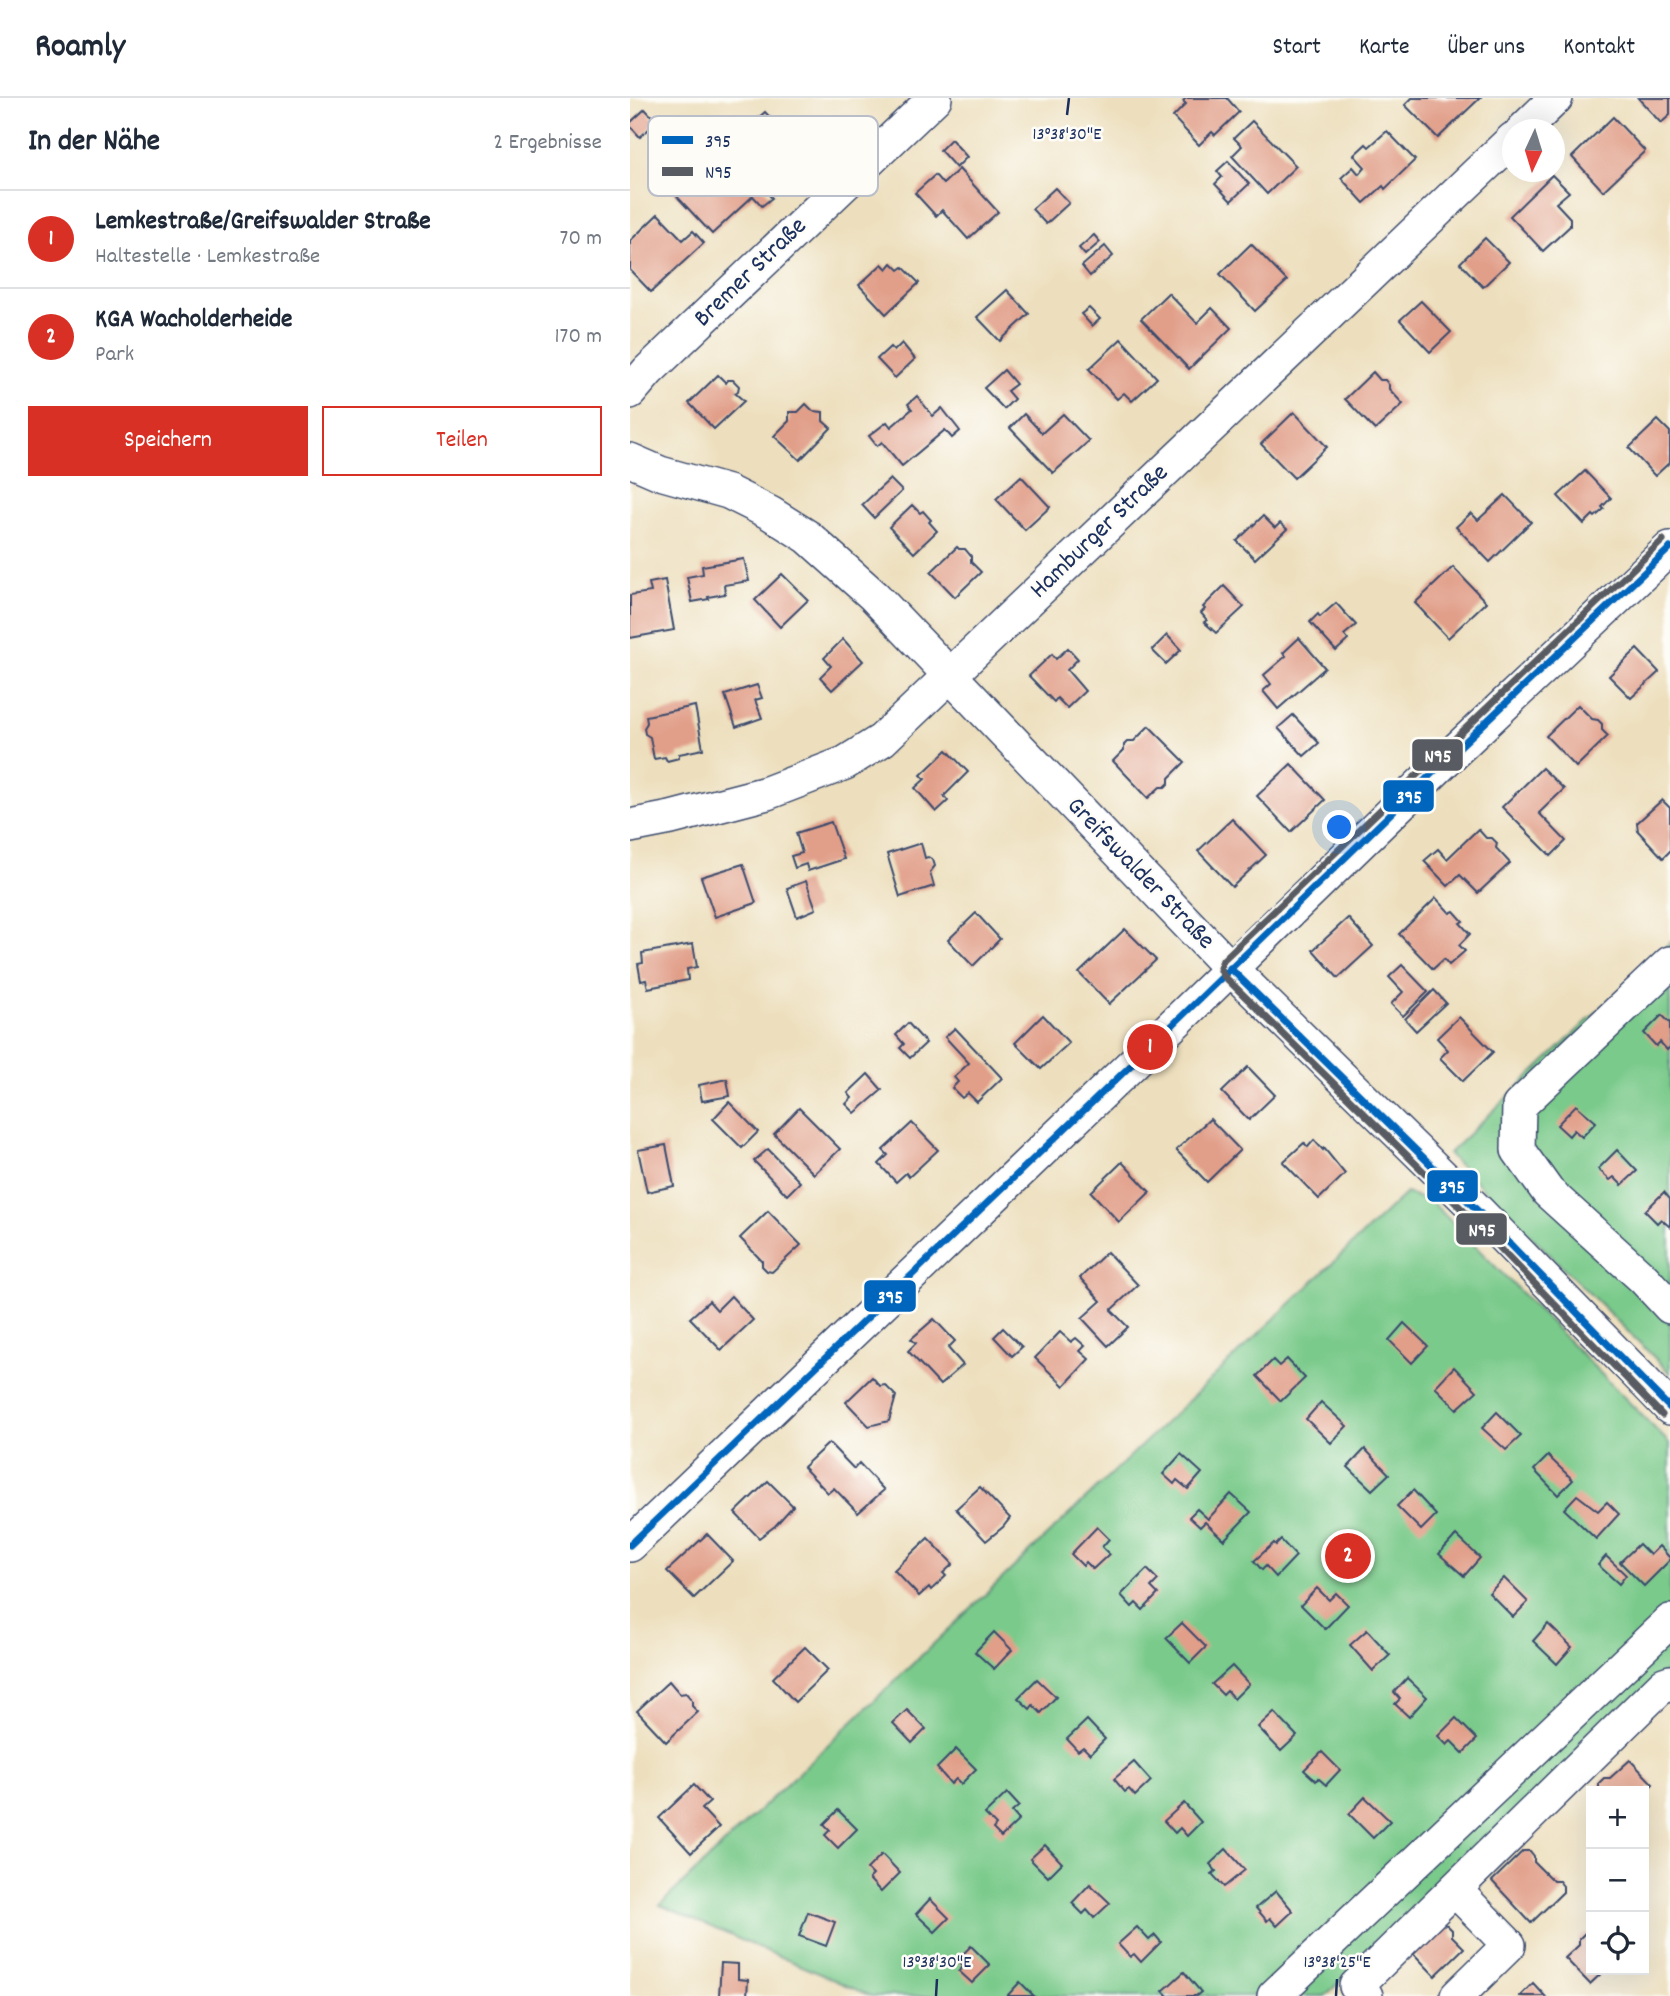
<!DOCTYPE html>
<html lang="de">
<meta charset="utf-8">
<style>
body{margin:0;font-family:Dekko,sans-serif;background:#f2f2f3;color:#1f2937}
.controls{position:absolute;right:21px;bottom:21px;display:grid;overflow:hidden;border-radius:0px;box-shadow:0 7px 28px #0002}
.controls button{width:63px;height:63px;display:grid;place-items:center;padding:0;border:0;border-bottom:2px solid #e0e1e3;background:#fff;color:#1f2937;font:35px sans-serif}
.compass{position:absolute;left:872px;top:21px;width:63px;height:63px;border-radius:50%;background:#fff;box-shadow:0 7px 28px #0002;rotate:184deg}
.you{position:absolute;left:710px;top:730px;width:24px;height:24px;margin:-18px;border:5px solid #fff;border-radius:50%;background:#1a73e8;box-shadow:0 0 0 10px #1a73e833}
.badge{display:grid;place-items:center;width:46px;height:46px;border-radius:50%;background:#d93025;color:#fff;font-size:23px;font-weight:700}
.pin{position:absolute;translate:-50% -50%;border:4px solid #fff;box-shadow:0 2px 7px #0006}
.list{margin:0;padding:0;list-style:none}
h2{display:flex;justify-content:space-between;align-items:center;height:91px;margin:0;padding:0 28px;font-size:30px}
h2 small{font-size:23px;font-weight:400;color:#747a83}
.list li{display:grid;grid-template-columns:46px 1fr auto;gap:21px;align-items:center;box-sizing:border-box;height:98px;padding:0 28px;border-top:2px solid #e0e1e3}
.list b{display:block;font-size:26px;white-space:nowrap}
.list p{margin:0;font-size:23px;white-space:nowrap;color:#747a83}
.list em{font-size:23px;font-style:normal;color:#747a83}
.actions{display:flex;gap:14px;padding:21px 28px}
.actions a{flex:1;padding:16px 0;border:2px solid #d93025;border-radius:0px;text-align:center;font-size:24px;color:#d93025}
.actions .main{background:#d93025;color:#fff}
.icon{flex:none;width:38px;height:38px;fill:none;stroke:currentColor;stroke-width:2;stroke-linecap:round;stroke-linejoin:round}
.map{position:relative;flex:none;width:1040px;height:1898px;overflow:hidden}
header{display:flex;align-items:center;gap:42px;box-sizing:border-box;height:98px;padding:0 35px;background:#fff;border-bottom:2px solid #e0e1e3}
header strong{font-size:33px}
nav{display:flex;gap:38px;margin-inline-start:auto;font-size:24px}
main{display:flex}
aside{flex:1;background:#fff}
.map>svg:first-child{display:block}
.green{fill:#7aca8b;stroke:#4a7c74;stroke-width:2}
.building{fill:#e19f89}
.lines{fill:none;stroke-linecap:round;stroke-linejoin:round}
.minor-casing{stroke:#3a496c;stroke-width:36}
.minor{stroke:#fff;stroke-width:33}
.bus-1-casing{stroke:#fdfcf7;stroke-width:12}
.bus-2-casing{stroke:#fdfcf7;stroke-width:12}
.bus-1{stroke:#0065bd;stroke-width:7}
.bus-2{stroke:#595b62;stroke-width:7}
.ticks{fill:none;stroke:#1b2f5e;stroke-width:2.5}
.labels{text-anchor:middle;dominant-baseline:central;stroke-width:5;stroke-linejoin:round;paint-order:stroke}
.street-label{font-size:26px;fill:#1b2f5e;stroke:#fdfcf7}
.key{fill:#fdfcf7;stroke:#b9bec9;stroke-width:2}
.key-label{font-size:19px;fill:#1b2f5e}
.ticks-label{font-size:18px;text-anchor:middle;fill:#1b2f5e;stroke:#fdfcf7;stroke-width:5;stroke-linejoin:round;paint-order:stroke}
.line-badge{stroke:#fdfcf7;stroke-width:2.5}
.badge-label{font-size:19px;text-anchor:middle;font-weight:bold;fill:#fff}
</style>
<header>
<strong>Roamly</strong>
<nav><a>Start</a><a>Karte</a><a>Über uns</a><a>Kontakt</a></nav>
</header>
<main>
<aside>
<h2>In der Nähe<small>2 Ergebnisse</small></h2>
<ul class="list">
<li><span class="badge">1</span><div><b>Lemkestraße/Greifswalder Straße</b><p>Haltestelle · Lemkestraße</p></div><em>70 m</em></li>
<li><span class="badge">2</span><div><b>KGA Wacholderheide</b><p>Park</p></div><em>170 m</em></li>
</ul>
<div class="actions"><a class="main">Speichern</a><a>Teilen</a></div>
</aside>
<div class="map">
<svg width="1040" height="1898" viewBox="0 0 1040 1898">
<rect width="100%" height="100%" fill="#fdfcf7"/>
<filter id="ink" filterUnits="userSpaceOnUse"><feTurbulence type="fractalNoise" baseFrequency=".0143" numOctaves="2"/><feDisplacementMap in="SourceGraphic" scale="14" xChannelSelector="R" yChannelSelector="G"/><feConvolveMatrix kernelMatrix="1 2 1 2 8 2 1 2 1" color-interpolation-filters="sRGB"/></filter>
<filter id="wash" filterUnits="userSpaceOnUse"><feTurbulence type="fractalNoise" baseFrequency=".00686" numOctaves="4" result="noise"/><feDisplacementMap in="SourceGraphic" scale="28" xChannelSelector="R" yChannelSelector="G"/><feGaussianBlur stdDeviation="1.57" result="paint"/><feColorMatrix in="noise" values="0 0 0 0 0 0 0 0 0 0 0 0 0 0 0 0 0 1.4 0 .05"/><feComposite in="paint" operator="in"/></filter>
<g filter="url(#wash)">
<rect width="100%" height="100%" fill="#eddfbd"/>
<!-- green -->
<g class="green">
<path d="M1040 844V1275L818 1056Z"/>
<path d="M776 1095 802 1104 1040 1346V1569L695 1898H241L30 1807Z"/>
</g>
<g id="blocks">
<!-- building -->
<g class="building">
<path d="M556 0H597L609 14 585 37 582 34 569 47 543 19 556 6 553 3Z"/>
<path d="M782 0H850L808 40 775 7Z"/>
<path d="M1008 0H1040V17L1031 25Z"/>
<path d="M15 11 27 24 10 39 0 28V25Z"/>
<path d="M135 14 166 47 177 37 194 56 183 66 174 56 152 76 123 44 128 40 118 29Z"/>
<path d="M983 19 1015 53 973 93 942 59Z"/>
<path d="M622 23 666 68 637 96 602 58 612 48 604 40Z"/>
<path d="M757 33 785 62 755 91 753 88 734 105 711 80 723 69 729 76 735 69 724 57 736 46 739 49Z"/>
<path d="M321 41 337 59 326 70 310 52Z"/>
<path d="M598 63 619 86 601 103 585 86 592 79 587 73Z"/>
<path d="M111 66 142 100 132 108 123 98 82 136 40 91 57 75 72 92 97 70 102 75Z"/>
<path d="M329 71 368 114 338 141 312 112 306 118 285 95 305 77 313 86Z"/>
<path d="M922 77 939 94 926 105 940 120V128L913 153 880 118Z"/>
<path d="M425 90 439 105 416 126 402 111Z"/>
<path d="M28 116 53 142 63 133 74 145 21 194 0 172V143Z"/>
<path d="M464 137 470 144 455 157 449 150Z"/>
<path d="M855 140 879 164 853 189 830 165Z"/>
<path d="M621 146 657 183 625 213 590 176Z"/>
<path d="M475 148 483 158 460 178 452 168Z"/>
<path d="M262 165 269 172 273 169 289 185 256 216 229 187 252 166 257 171Z"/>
<path d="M377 192 399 216 370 243 347 219Z"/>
<path d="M538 195 567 225 582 210 601 230 559 271 511 221Z"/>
<path d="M791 203 821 234 800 254 770 222Z"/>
<path d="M459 210 470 221 462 228 451 216Z"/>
<path d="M491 241 527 280 502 303 494 295 487 301 459 271Z"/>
<path d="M272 245 285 261 265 280 247 261 260 249 264 253Z"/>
<path d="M374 272 386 286 377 293 384 301 374 311 354 290Z"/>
<path d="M743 274 750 282H755L759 287V291L773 306 745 332 715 301Z"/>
<path d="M88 277 96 285 98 282H103L109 288 108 293 105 295 114 303 84 331 59 305Z"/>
<path d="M287 298 303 318 312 310 330 333 322 340 315 332 272 368 252 344 247 348 239 338 257 324 261 329 282 311 278 306Z"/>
<path d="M176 306 183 313 193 314V323L201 330 170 362 144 338 159 323V314H168Z"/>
<path d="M664 314 697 349 664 380 631 346Z"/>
<path d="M394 316 412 335 433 316 459 343 423 375 380 330Z"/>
<path d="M1028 322 1040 334V364L1025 378 999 350Z"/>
<path d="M955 373 981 400 972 409 974 411 965 419 963 417 954 426 928 398Z"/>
<path d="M391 378 420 409 395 432 366 401Z"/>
<path d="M260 381 272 393 244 420 232 407Z"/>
<path d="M875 397 901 424 860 464 826 429 841 415 848 422Z"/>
<path d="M282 407 290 415 293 413 301 422 299 424 307 433 284 455 259 429Z"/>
<path d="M633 418 645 430 650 425 657 431 625 461 607 443Z"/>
<path d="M327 449 329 451H335L341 458V464L351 474 325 499 301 474Z"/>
<path d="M114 461 119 483 94 487 95 496 78 499 79 501 62 504 57 479 73 476 72 468Z"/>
<path d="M823 469 856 504 818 540 785 505Z"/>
<path d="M152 476 178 502 150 529 125 502Z"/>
<path d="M35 482 44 532 0 540V497L21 494 19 485Z"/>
<path d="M594 488 614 509 586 535 574 524 577 522 571 515 575 511 573 509Z"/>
<path d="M706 505 726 527 714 537 718 542 706 553 680 524 688 516 690 519Z"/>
<path d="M537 537 551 552 536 566 522 552Z"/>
<path d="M669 540 695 570 648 611 633 593 641 586 634 577 656 558 653 555Z"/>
<path d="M213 541 233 563 202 592 190 579 201 568 194 560Z"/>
<path d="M438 550 448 561 437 572 455 593 437 610 427 600 424 604 399 578 422 556 426 561Z"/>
<path d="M1007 551 1029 574 1001 600 979 578Z"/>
<path d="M127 587 132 600 125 602 132 620 106 629 95 597Z"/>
<path d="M948 607 962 621 968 622 972 626V632L978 638 946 669 916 638Z"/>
<path d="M65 608 73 651 49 656V660L37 663 35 659 24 661 20 639 15 636 14 630 17 625 16 618Z"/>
<path d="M663 617 689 645 674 658 648 630Z"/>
<path d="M519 628 555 664 539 680V685L535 689H530L518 700 483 663 494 652V647L498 643H504Z"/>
<path d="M317 652 338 674 314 698 318 703 306 714 285 690 295 681 291 677Z"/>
<path d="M661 666 695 702 661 734 627 698Z"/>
<path d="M912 670 934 691 909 715 936 743 921 758 872 709Z"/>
<path d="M1032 702 1040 710V753L1033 760 1008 733 1007 725Z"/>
<path d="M602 721 636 757 602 789 568 753Z"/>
<path d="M201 724 214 761 178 773 176 766 165 770 161 758 172 755 166 735Z"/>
<path d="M848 731 856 740H862L867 745 866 750 880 765 848 795 830 777 818 788 794 763 808 751 817 761Z"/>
<path d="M291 745 295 760 298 759 303 762 305 768 300 774 304 788 270 799 257 756Z"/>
<path d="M113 766 126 805 85 819 71 779Z"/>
<path d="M176 783 186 811 167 819 157 790Z"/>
<path d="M806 800 820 815 824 813 833 823 830 825 840 836 829 847 835 853 819 867 814 861 803 871 769 836Z"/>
<path d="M346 815 370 841 343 868 318 842Z"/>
<path d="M718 820 743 848 708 880 683 852Z"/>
<path d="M495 831 526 862 479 906 449 875Z"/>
<path d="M63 846 67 869 57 871 58 882 18 890 16 882 11 883 8 866 13 865 12 855Z"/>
<path d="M772 867 798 894 773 918 761 906 773 894 759 879Z"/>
<path d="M804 892 816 905 786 933 775 921Z"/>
<path d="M413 917 439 945 411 971 385 945Z"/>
<path d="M1032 917 1040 925V949L1037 952 1030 944 1026 948 1014 935Z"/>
<path d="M829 919 863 954 833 983 810 960 818 952 807 940Z"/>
<path d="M278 925 296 945 280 960 270 950 274 946 266 937Z"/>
<path d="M325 930 372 980 347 1004 338 995 332 1000 322 990 328 984 324 979 339 965 315 939Z"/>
<path d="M618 969 645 997 619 1022 592 994Z"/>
<path d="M238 976 252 992 225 1015 216 1006 222 1000 218 995Z"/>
<path d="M97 981 100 998 72 1003 69 987Z"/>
<path d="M99 1004 128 1034 112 1050 83 1021Z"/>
<path d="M946 1007 966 1024 952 1039 944 1032 939 1038 927 1027Z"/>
<path d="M169 1010 210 1051 184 1076 144 1036Z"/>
<path d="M580 1021 610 1052 577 1084 546 1052Z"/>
<path d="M282 1025 308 1052 279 1079 276 1075 266 1084 249 1066 258 1057 253 1052Z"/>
<path d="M684 1042 693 1052 694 1050 715 1076 689 1101 653 1064 674 1045 678 1049Z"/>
<path d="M36 1047 44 1088 17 1094 8 1052Z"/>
<path d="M138 1051 170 1084 157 1097 124 1063Z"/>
<path d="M987 1052 1007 1073 992 1087 984 1079 980 1082 968 1071Z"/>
<path d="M492 1064 520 1094 489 1124 461 1094Z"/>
<path d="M1034 1094 1040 1101V1129L1031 1121 1027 1125 1015 1113Z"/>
<path d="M138 1113 171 1147 142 1174 137 1173 132 1168V1163L110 1140Z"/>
<path d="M477 1154 508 1187 481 1212 498 1229 478 1248 452 1220 471 1203 450 1180Z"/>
<path d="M101 1198 123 1222 91 1252 60 1220 79 1203 87 1212Z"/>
<path d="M304 1221 325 1243 318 1250 333 1267 310 1287 278 1253 286 1245 281 1241Z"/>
<path d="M774 1225 798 1248 782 1265 759 1242Z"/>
<path d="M373 1230 392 1249 382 1258 364 1239Z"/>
<path d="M430 1234 441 1244 446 1240 455 1248 450 1253 459 1261 434 1288 405 1260Z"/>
<path d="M657 1261 675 1280 651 1303 627 1278 643 1262 649 1268Z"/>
<path d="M824 1269 847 1293 827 1311 805 1289Z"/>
<path d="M242 1279 250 1288 255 1287 266 1298 259 1323 239 1328 216 1304Z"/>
<path d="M691 1304 717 1328 701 1345 676 1321Z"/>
<path d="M867 1314 891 1338 876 1352 852 1330Z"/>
<path d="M199 1345 224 1371 229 1365 254 1392 228 1415 204 1390 198 1395 173 1369Z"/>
<path d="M735 1351 759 1376 742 1392 718 1369Z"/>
<path d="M551 1356 572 1375 558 1391 547 1382 544 1386 533 1376Z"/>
<path d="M918 1358 943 1382 928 1397 904 1372Z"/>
<path d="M138 1383 163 1408 145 1428 129 1440 105 1415Z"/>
<path d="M350 1389 380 1420 373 1429 356 1443 326 1411Z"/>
<path d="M783 1392 806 1417 791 1432 767 1408Z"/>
<path d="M601 1396 621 1414 594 1442 575 1424 570 1429 559 1419 567 1411 578 1421Z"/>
<path d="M947 1397 968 1413 977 1404 989 1416 966 1441 934 1411Z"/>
<path d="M467 1429 479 1441 472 1449 479 1456 463 1471 456 1464 453 1468 441 1456Z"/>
<path d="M77 1436 103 1463 64 1500 37 1473Z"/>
<path d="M826 1437 850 1460 834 1478 809 1456Z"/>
<path d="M298 1440 323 1466 313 1475 316 1478 301 1492 299 1489 289 1498 264 1472Z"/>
<path d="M651 1442 666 1458 646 1479 636 1468 632 1472 624 1463 644 1445 646 1447Z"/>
<path d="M1009 1446 1020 1457 1029 1448 1040 1460V1462L1014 1488 990 1464Z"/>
<path d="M976 1458 996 1477 989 1486 968 1467Z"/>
<path d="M517 1471 528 1482 521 1489 528 1496 513 1512 506 1505 502 1509 491 1497Z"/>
<path d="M874 1480 898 1504 883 1519 859 1495Z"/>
<path d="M687 1490 699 1502 706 1495 718 1507 695 1531 671 1507Z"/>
<path d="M552 1525 576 1549 560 1565 536 1540Z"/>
<path d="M918 1526 942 1549 927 1566 903 1543Z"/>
<path d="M737 1532 760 1557 743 1573 720 1547Z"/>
<path d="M364 1534 382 1552 364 1571 345 1554Z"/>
<path d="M175 1549 198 1572 165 1604 143 1580Z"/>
<path d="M602 1568 619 1586 604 1601 597 1593 593 1597 582 1586Z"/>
<path d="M777 1580 797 1599 779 1619 765 1606 770 1601 764 1594Z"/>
<path d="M407 1581 426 1599 411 1615 403 1607 400 1611 388 1600Z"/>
<path d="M39 1583 50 1596 56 1595 62 1602V1608L68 1614 36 1644 7 1613Z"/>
<path d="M277 1612 296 1631 282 1645 263 1625Z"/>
<path d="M644 1614 667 1638 651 1653 628 1629Z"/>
<path d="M826 1620 847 1641 833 1655 821 1643 817 1647 808 1638Z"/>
<path d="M457 1622 475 1641 460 1656 453 1649 448 1653 437 1641Z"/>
<path d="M326 1651 346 1671 331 1686 326 1681 321 1686 307 1670Z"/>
<path d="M692 1654 710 1672 696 1687 688 1680 686 1683 674 1672Z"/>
<path d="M1000 1662 1023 1686 1014 1695V1693H971L969 1691V1685L974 1680H980Z"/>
<path d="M504 1664 521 1683 505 1698 499 1691 495 1694 484 1681Z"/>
<path d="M64 1687 80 1704 72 1711 89 1729 61 1755 29 1720Z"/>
<path d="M377 1695 389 1708 382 1714 389 1722 371 1739 363 1731 366 1727 355 1716Z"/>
<path d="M735 1699 760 1723 743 1740 719 1716Z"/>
<path d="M554 1705 571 1724 557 1738 550 1730 545 1735 534 1723Z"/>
<path d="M208 1712 227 1731 208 1750 195 1737 200 1732 194 1726Z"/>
<path d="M415 1747 432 1765 418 1779 400 1761Z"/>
<path d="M596 1751 615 1772 594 1789 582 1776 586 1773 580 1766Z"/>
<path d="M893 1753H900L904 1758V1764L923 1783H929L933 1788V1794L901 1825 862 1783Z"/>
<path d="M252 1756 270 1775 251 1794 239 1781 243 1777 237 1771Z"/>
<path d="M460 1786 480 1805 464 1820 457 1812 453 1816 442 1805Z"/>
<path d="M646 1793 663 1813 647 1828 640 1820 637 1823 626 1810Z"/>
<path d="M300 1801 319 1820 305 1834 286 1816Z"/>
<path d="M178 1814 205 1824 196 1848 169 1838Z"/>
<path d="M811 1826 817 1827 822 1832V1838L834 1850 805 1878 782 1854Z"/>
<path d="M507 1829 519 1842 525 1837 531 1844 511 1864 504 1856 500 1859 488 1846Z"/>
<path d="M955 1835H961V1872H975L960 1886 935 1860 949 1847V1841Z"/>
<path d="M341 1848 360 1867 342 1885 329 1873 334 1868 327 1862Z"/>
<path d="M91 1865 108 1866V1881L118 1882 117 1898H89Z"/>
<path d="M554 1874 571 1894 566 1898H538L533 1893Z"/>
<path d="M390 1884 404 1898H377Z"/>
<path d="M903 1885 915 1898H890Z"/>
</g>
</g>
</g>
<g filter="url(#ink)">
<use href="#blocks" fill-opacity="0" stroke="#3a496c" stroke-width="2"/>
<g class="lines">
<!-- minor casing -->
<g class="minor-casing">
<g id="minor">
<path d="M893 32 926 0"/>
<path d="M0 294 18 273 305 0"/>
<path d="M0 362 30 375 98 394 140 415 178 439 244 498 600 870 848 1113 1040 1310"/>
<path d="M0 728 41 720 137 695 215 665 252 642 883 41"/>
<path d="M1040 865 889 1008 888 1052 918 1094 1014 1181 1040 1209"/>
<path d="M0 1447 520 949 822 656 1040 450"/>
<path d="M825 1792 879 1847 827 1898"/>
<path d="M644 1898 1040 1523"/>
<path d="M736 1898 726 1888 1034 1586 1040 1584"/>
</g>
</g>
<!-- minor -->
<use href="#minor" class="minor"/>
<!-- bus-1 casing -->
<g class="bus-1-casing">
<g id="bus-1">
<path d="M600 870 848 1113 1040 1310"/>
<path d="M0 1447 520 949 822 656 1040 450"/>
</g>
</g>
<!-- bus-2 casing -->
<g class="bus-2-casing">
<path id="bus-2" d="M1032 1317 841 1120 593 877 590 870 593 862 1033 442"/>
</g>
<!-- bus-1 -->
<use href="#bus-1" class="bus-1"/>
<!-- bus-2 -->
<use href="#bus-2" class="bus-2"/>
</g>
</g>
<!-- ticks -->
<path class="ticks" d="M437 17 439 0M306 1898 307 1881M706 1898 707 1881"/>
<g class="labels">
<!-- street labels -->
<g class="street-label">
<text transform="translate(121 175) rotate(-44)">Bremer Straße</text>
<text transform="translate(470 434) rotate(-44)">Hamburger Straße</text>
<text transform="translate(510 776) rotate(46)">Greifswalder Straße</text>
</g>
</g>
<!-- legend -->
<rect x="18" y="18" width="230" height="80" rx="10" class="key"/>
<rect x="32" y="38" width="31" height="8" fill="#0065bd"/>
<rect x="32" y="69" width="31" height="9" fill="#595b62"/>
<g class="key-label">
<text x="75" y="49">395</text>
<text x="75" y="80">N95</text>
</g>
<g class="ticks-label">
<text x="437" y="41">13°38'30"E</text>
<text x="307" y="1869">13°38'30"E</text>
<text x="707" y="1869">13°38'25"E</text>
</g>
<g class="line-badge">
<rect x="781" y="640" width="53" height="34" rx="7" fill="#595b62"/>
<rect x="752" y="681" width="53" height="34" rx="7" fill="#0065bd"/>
<rect x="796" y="1071" width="53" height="34" rx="7" fill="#0065bd"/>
<rect x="825" y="1114" width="53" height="34" rx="7" fill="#595b62"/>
<rect x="233" y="1181" width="54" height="34" rx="7" fill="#0065bd"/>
</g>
<g class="badge-label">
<text x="808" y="664">N95</text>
<text x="779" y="705">395</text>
<text x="822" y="1095">395</text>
<text x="852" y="1138">N95</text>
<text x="260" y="1205">395</text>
</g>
</svg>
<div class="controls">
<button>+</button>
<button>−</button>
<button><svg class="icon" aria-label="locate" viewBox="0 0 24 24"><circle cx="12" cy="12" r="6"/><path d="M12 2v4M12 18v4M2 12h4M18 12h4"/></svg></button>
</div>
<svg class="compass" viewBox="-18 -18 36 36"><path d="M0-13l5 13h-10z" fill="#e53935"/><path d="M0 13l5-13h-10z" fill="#747a83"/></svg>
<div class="you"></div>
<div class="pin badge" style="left:520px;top:949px">1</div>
<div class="pin badge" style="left:718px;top:1458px">2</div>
</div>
</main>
